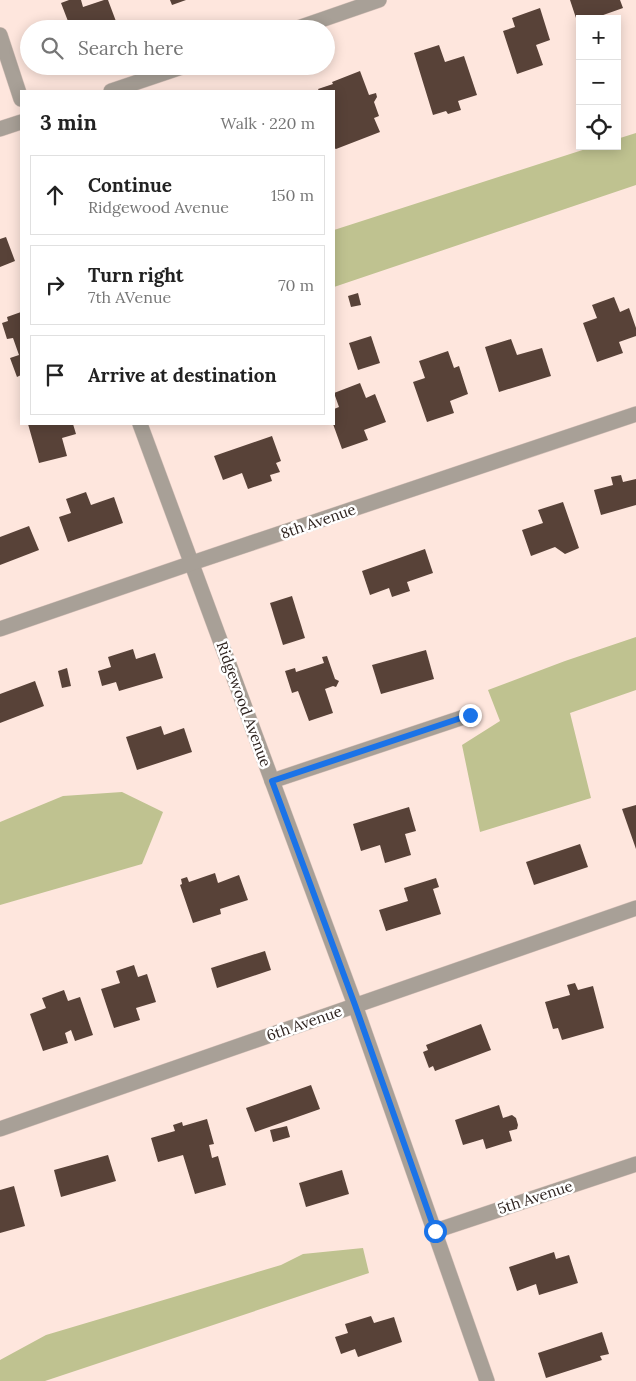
<!DOCTYPE html>
<meta charset="utf-8">
<style>
body{margin:0;font-family:Lora,serif;background:#f2f2f2;color:#222}
.controls{position:absolute;right:15px;top:15px;display:grid;overflow:hidden;border-radius:0px;box-shadow:0 2px 12px #0003}
.controls button{width:45px;height:45px;display:grid;place-items:center;padding:0;border:0;border-bottom:1px solid #e0e0e0;background:#fff;color:#222;font:25px sans-serif}
.stop{position:absolute;width:15px;height:15px;margin:-11px;border:4px solid #1a73e8;border-radius:50%;background:#fff}
.stop.end{background:#1a73e8;border-color:#fff;box-shadow:0 1px 5px #0008}
.list{margin:0;padding:0;list-style:none}
h2{display:flex;justify-content:space-between;align-items:center;height:65px;margin:0;padding:0 20px;font-size:21px}
h2 small{font-size:16px;font-weight:400;color:#767676}
.list li{display:grid;grid-template-columns:32px 1fr auto;gap:15px;align-items:center;box-sizing:border-box;height:80px;margin:0 10px 10px;padding:0 10px;border:1px solid #e0e0e0;border-radius:0px}
.list b{display:block;font-size:19px;white-space:nowrap}
.list p{margin:0;font-size:16px;white-space:nowrap;color:#767676}
.list em{font-size:16px;font-style:normal;color:#767676}
.icon{flex:none;width:28px;height:28px;fill:none;stroke:currentColor;stroke-width:2;stroke-linecap:round;stroke-linejoin:round}
.map{position:relative;flex:none;width:636px;height:1381px;overflow:hidden}
.search{position:absolute;background:#fff;box-shadow:0 2px 12px #0003;left:20px;top:20px;width:315px;height:55px;display:flex;align-items:center;gap:12px;box-sizing:border-box;padding:0 18px;border-radius:28px;color:#767676;font-size:19px}
.panel{position:absolute;background:#fff;box-shadow:0 2px 12px #0003;left:20px;top:90px;width:315px;height:335px;border-radius:0px}
.map>svg:first-child{display:block}
.forest{fill:#bfc290}
.building{fill:#584238}
.lines{fill:none;stroke-linecap:round;stroke-linejoin:round}
.street-casing{stroke:#d9c3bb;stroke-width:16}
.street{stroke:#a8a097;stroke-width:15}
.route{stroke:#1a73e8;stroke-width:6}
.labels{text-anchor:middle;dominant-baseline:central;stroke-width:5;stroke-linejoin:round;paint-order:stroke}
.street-label{font-size:15px;fill:#2f2420;stroke:#fff}
</style>
<div class="map">
<svg width="636" height="1381" viewBox="0 0 636 1381">
<rect width="100%" height="100%" fill="#fee6dd"/>
<!-- forest -->
<g class="forest">
<path d="M636 133V185L334 287V230L595 146H617V139Z"/>
<path d="M636 637V690L570 713 591 798 480 832 462 745 500 721 488 690 565 661Z"/>
<path d="M122 792 163 812 142 864 0 905V822L63 796Z"/>
<path d="M363 1248 369 1273 45 1381H0V1360L46 1335 281 1265 303 1254Z"/>
</g>
<!-- building -->
<g class="building">
<path d="M69 0H81L83 7 104 0H108L117 24 104 29H71L61 3Z"/>
<path d="M170 0H186L172 5Z"/>
<path d="M570 0H620L623 8 592 19H580V23L578 24Z"/>
<path d="M540 8 550 40 536 45 543 65 517 74 503 31 515 27 512 18Z"/>
<path d="M439 45 445 62 464 56 477 95 458 101 461 110 448 114 446 111 433 115 414 53Z"/>
<path d="M360 71 369 95 376 93 377 97 374 102 379 116 374 118 380 132 336 149 334 148V91H319L318 89 333 84 332 82Z"/>
<path d="M6 237 15 261 0 267V239Z"/>
<path d="M358 293 361 305 351 307 348 296Z"/>
<path d="M614 297 620 312 629 308 636 328V336L619 342 623 353 597 362 583 323 597 318 592 305Z"/>
<path d="M21 312V375L17 377 10 358 19 355 13 338 7 339 2 323 8 321 7 317Z"/>
<path d="M371 336 380 363 358 370 349 343Z"/>
<path d="M511 339 517 355 542 348 551 376 499 392 485 347Z"/>
<path d="M448 351 454 368 459 366 468 394 450 401 454 413 427 422 413 382 425 378 419 361Z"/>
<path d="M360 383 366 398 375 394 386 422 364 430 368 440 342 449 333 424H334V409L339 407 334 393Z"/>
<path d="M28 424H73L76 434 62 438 67 456 39 463Z"/>
<path d="M272 436 281 461 276 463 280 472 270 475 272 481 248 489 242 473 223 480 214 456Z"/>
<path d="M621 475 623 482 636 479V505L601 515 594 490 613 485 611 477Z"/>
<path d="M86 492 91 505 114 497 123 523 68 542 59 517 71 513 66 499Z"/>
<path d="M563 502 579 548 565 554 555 547 531 556 522 530 543 523 538 510Z"/>
<path d="M29 526 39 550 0 565V537Z"/>
<path d="M425 549 433 573 407 582 410 591 392 597 389 588 370 595 362 571Z"/>
<path d="M292 596 305 638 283 645 270 603Z"/>
<path d="M133 649 136 659 155 653 163 678 119 691 116 682 102 686 98 671 111 667 108 657Z"/>
<path d="M426 650 434 679 381 694 372 665Z"/>
<path d="M327 656 335 679 339 681 336 687 333 686 325 689 333 713 309 721 298 691 292 693 285 671 295 668 296 672 324 663 322 657Z"/>
<path d="M67 668 71 686 62 688 58 671Z"/>
<path d="M35 681 44 706 0 723V694Z"/>
<path d="M161 726 164 735 184 728 192 752 137 770 126 737Z"/>
<path d="M636 805V849L622 809Z"/>
<path d="M409 807 416 831 405 834 411 855 385 863 380 845 361 851 353 824Z"/>
<path d="M580 844 588 867 534 885 526 862Z"/>
<path d="M215 873 218 883 239 875 248 900 220 909 221 914 193 923 180 885 182 884 181 879 187 877 189 882Z"/>
<path d="M436 878 439 887 433 889 441 914 386 931 379 910 408 901 404 888Z"/>
<path d="M265 951 271 970 217 988 211 968Z"/>
<path d="M134 965 138 977 147 974 156 1002 136 1008 140 1020 114 1028 101 989 120 983 116 971Z"/>
<path d="M575 983 578 990 593 986 604 1028 562 1040 558 1028 553 1029 545 1002 570 995 567 985Z"/>
<path d="M64 990 68 1001 80 997 93 1035 75 1041 71 1030 65 1033 68 1043 43 1051 30 1014 46 1008 42 998Z"/>
<path d="M481 1024 491 1050 435 1071 433 1066 429 1068 423 1052 428 1050 426 1045Z"/>
<path d="M311 1085 320 1109 255 1132 246 1108Z"/>
<path d="M499 1105 503 1118 512 1115 516 1118 518 1125 517 1129 509 1131 512 1141 486 1149 483 1139 463 1145 455 1120Z"/>
<path d="M207 1119 214 1144 209 1145 212 1158 218 1156 226 1185 195 1194 183 1155 158 1162 151 1138 175 1131 173 1125 182 1122 183 1126Z"/>
<path d="M287 1126 290 1137 273 1142 270 1130Z"/>
<path d="M108 1155 116 1181 61 1197 54 1170Z"/>
<path d="M342 1170 349 1194 306 1207 299 1183Z"/>
<path d="M14 1186 25 1226 0 1233V1190Z"/>
<path d="M554 1252 556 1259 569 1255 578 1283 539 1295 536 1284 517 1291 509 1267Z"/>
<path d="M371 1316 374 1323 394 1317 402 1342 358 1357 355 1349 341 1354 335 1337 348 1333 345 1324Z"/>
<path d="M602 1332 609 1354 600 1356 602 1360 546 1378 538 1353Z"/>
</g>
<g class="lines">
<!-- street casing -->
<g class="street-casing">
<g id="street">
<path d="M295 29 379 0"/>
<path d="M0 35 21 99"/>
<path d="M111 91 185 66"/>
<path d="M0 129 21 122"/>
<path d="M140 424 355 1005 487 1381"/>
<path d="M0 629 192 563 636 414"/>
<path d="M272 781 470 715"/>
<path d="M0 1129 636 908"/>
<path d="M435 1231 636 1164"/>
</g>
</g>
<!-- street -->
<use href="#street" class="street"/>
</g>
<g class="lines">
<!-- route -->
<path class="route" d="M435 1231 355 1005 272 781 470 715"/>
</g>
<g class="labels">
<!-- street labels -->
<g class="street-label">
<text transform="translate(318 521) rotate(-19)">8th Avenue</text>
<text transform="translate(244 704) rotate(70)">Ridgewood Avenue</text>
<text transform="translate(304 1023) rotate(-19)">6th Avenue</text>
<text transform="translate(535 1197) rotate(-18)">5th Avenue</text>
</g>
</g>
</svg>
<div class="controls">
<button>+</button>
<button>−</button>
<button><svg class="icon" aria-label="locate" viewBox="0 0 24 24"><circle cx="12" cy="12" r="6"/><path d="M12 2v4M12 18v4M2 12h4M18 12h4"/></svg></button>
</div>
<div class="stop" style="left:435px;top:1231px"></div>
<div class="stop end" style="left:470px;top:715px"></div>
<div class="search"><svg class="icon" aria-label="search" viewBox="0 0 24 24"><circle cx="10" cy="10" r="6"/><path d="M15 15l6 6"/></svg>Search here</div>
<section class="panel">
<h2>3 min<small>Walk · 220 m</small></h2>
<ul class="list">
<li><svg class="icon" aria-label="ahead" viewBox="0 0 24 24"><path d="M12 20V5M6 11l6-6 6 6"/></svg><div><b>Continue</b><p>Ridgewood Avenue</p></div><em>150 m</em></li>
<li><svg class="icon" aria-label="right" viewBox="0 0 24 24"><path d="M7 20v-9h11M14 6l5 5-5 5"/></svg><div><b>Turn right</b><p>7th AVenue</p></div><em>70 m</em></li>
<li><svg class="icon" aria-label="arrive" viewBox="0 0 24 24"><path d="M6 21V4h12l-3 4 3 4H6"/></svg><div><b>Arrive at destination</b></div></li>
</ul>
</section>
</div>
